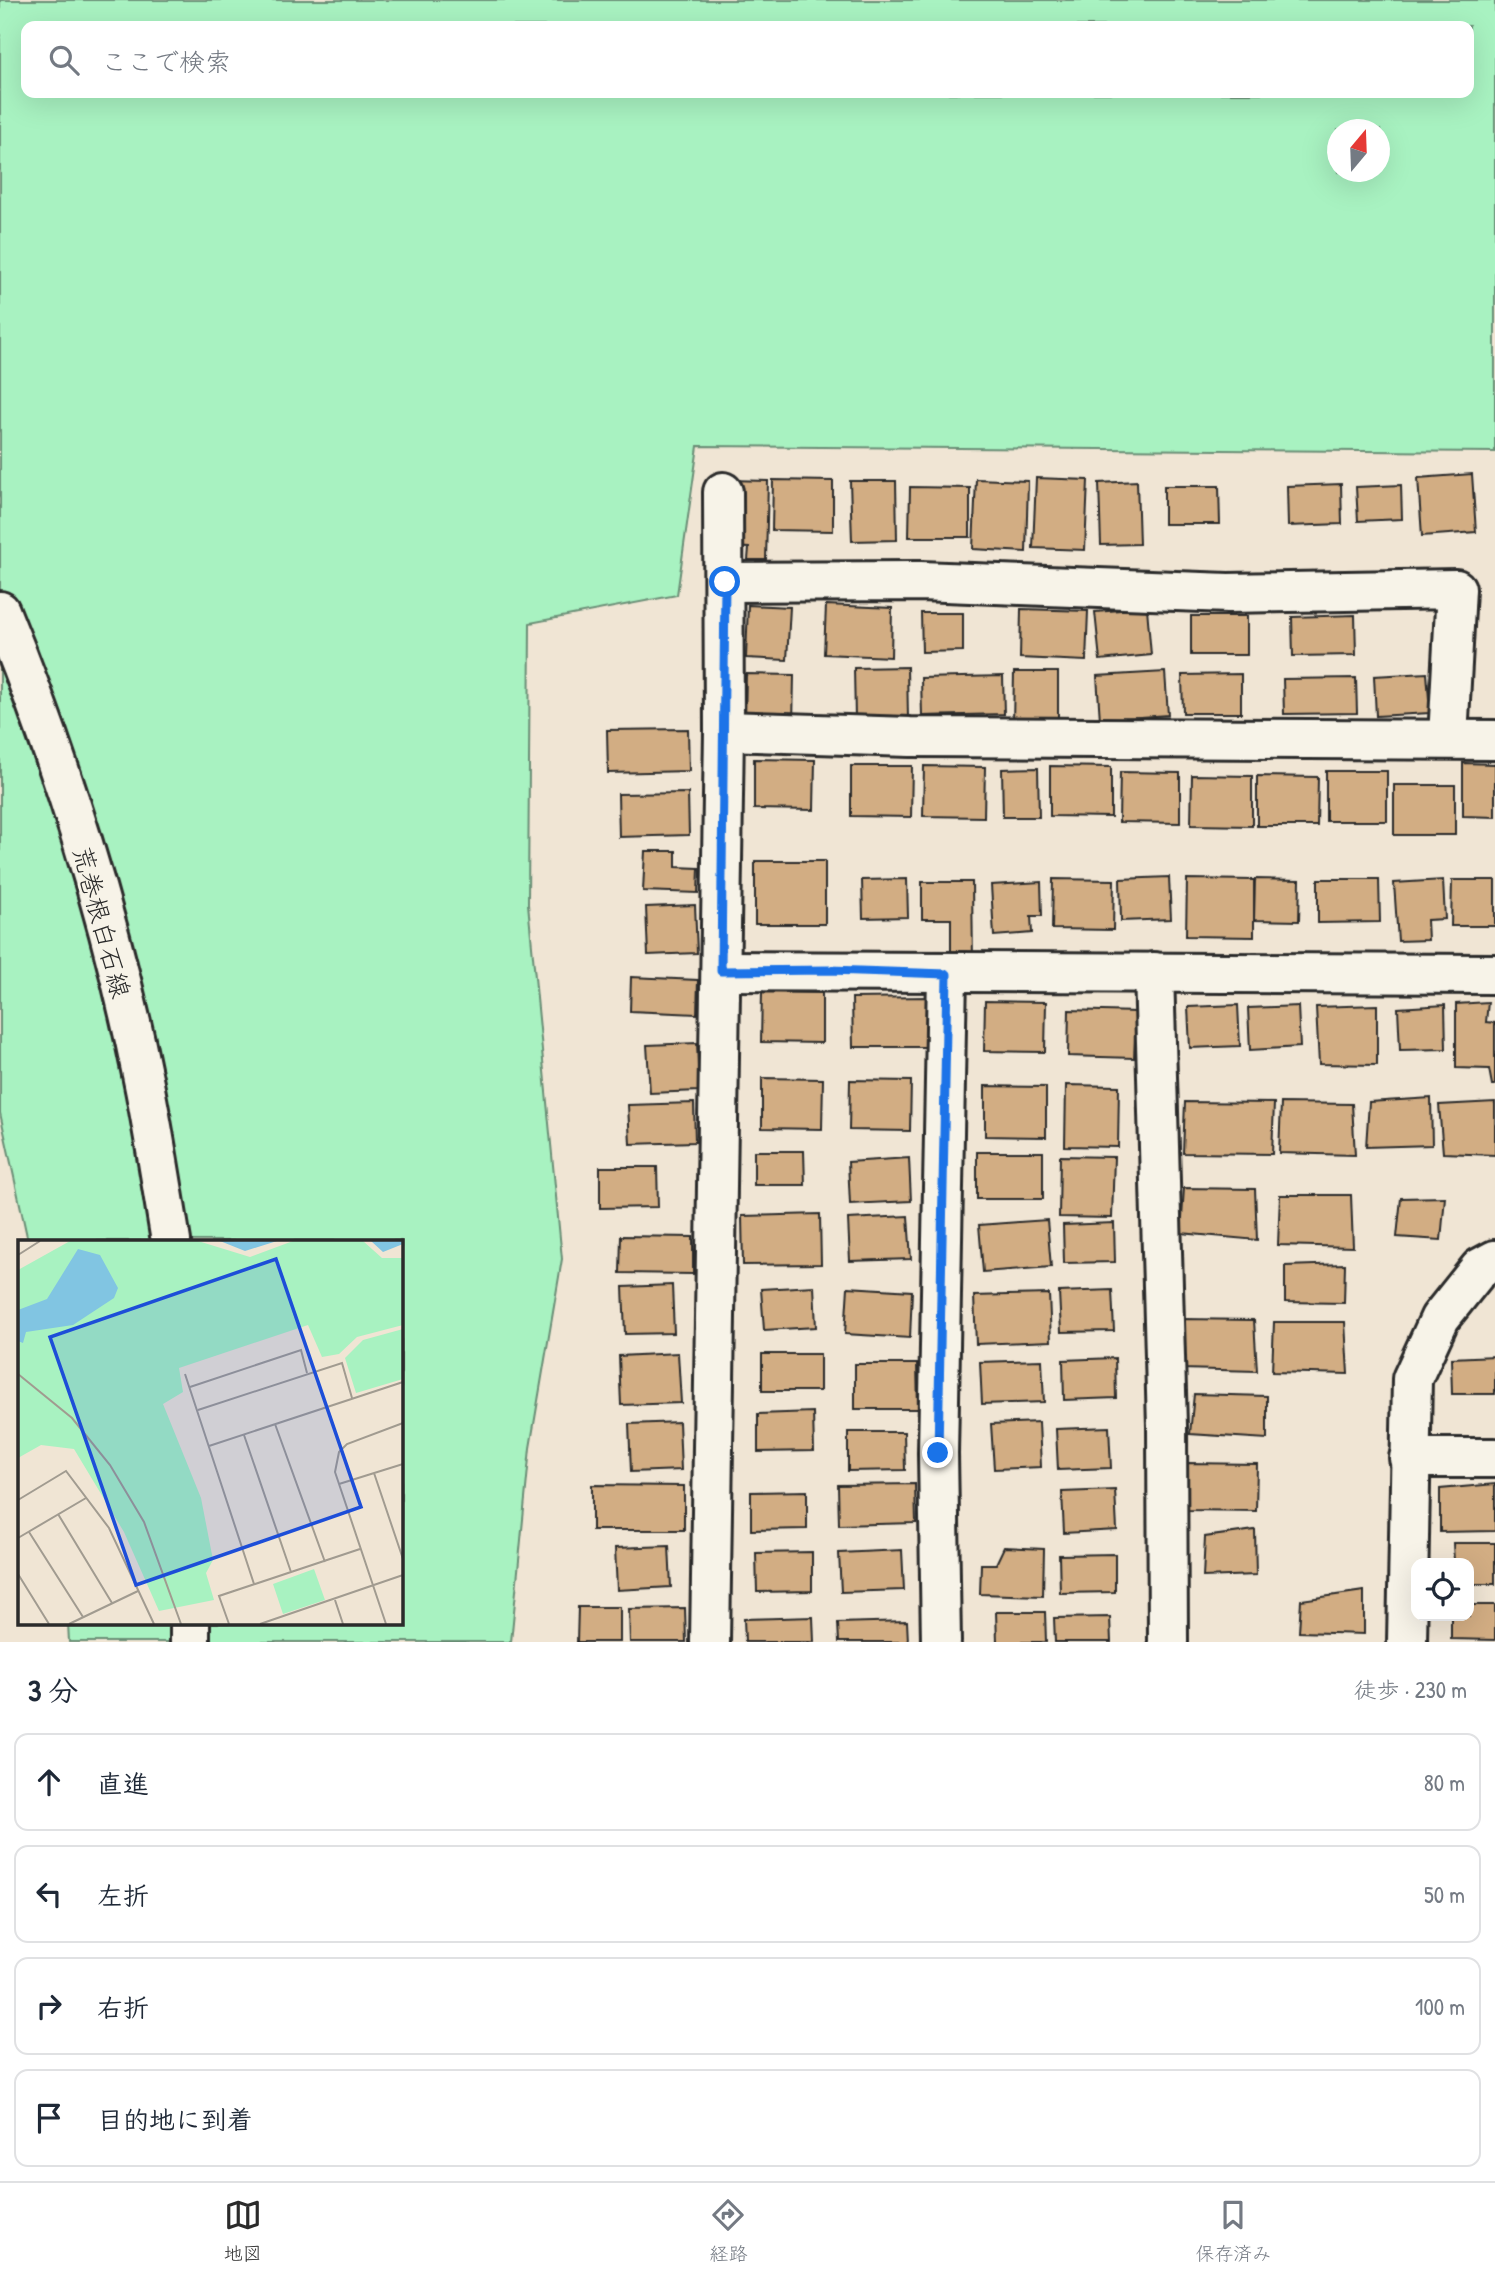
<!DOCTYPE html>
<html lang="ja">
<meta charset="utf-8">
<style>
body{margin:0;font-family:"Patrick Hand","Klee One",sans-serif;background:#f2f2f3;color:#1f2937}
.controls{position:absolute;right:21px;bottom:21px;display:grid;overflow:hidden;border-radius:14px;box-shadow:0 7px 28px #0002}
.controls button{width:63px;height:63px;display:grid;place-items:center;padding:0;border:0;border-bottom:2px solid #e0e1e3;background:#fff;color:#1f2937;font:35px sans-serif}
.compass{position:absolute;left:1327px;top:119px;width:63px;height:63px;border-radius:50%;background:#fff;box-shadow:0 7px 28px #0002;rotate:19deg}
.stop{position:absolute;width:21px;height:21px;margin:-16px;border:5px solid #1a73e8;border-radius:50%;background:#fff}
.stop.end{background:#1a73e8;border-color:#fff;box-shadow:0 2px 7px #0008}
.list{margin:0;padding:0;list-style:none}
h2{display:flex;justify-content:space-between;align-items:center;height:91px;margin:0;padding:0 28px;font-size:30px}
h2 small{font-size:23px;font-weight:400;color:#747a83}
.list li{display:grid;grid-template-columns:46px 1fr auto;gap:21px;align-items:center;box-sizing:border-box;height:98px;margin:0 14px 14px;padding:0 14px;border:2px solid #e0e1e3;border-radius:14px}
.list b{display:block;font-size:26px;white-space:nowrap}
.list em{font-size:23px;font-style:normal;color:#747a83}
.icon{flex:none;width:38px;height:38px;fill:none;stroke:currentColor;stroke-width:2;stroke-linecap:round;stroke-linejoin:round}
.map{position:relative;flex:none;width:1495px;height:1642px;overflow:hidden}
.search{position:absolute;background:#fff;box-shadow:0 7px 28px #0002;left:21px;right:21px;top:21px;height:77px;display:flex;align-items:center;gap:18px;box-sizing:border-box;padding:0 24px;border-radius:14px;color:#747a83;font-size:26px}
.sheet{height:539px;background:#fff}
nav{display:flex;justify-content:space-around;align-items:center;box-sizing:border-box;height:98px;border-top:2px solid #e0e1e3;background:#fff;font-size:19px;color:#747a83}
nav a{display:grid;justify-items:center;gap:4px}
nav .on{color:#2b2b2b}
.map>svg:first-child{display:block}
.green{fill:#a8f2c1;stroke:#6a8e76;stroke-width:2;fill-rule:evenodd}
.building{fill:#d2ad83;stroke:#2b2b2b;stroke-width:2}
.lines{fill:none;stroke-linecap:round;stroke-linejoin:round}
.minor-casing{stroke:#2b2b2b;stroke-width:44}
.tertiary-casing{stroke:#2b2b2b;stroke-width:44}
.minor{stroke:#f7f3e8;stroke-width:38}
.tertiary{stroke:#f7f3e8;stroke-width:38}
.route{stroke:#1a73e8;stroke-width:9}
.labels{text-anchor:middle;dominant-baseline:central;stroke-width:5;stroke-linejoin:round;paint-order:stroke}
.street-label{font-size:26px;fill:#2b2b2b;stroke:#f7f3e8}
.inset-road{fill:none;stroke:#a19b90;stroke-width:2}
.view{fill:#1d4ed8;fill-opacity:0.15;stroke:#1d4ed8;stroke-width:3.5}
.inset-edge{fill:none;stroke:#2b2b2b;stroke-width:3.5}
</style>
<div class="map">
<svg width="1495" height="1642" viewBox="0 0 1495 1642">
<rect width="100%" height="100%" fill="#f0e5d4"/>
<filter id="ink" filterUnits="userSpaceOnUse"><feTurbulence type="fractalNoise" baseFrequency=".0143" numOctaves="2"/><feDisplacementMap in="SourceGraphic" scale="14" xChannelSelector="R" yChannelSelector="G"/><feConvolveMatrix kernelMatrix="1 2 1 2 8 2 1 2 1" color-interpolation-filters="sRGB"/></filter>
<g filter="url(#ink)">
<!-- green -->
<path class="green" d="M0 0H1495V452L698 446 677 595 530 623 528 904 562 1259 530 1448 511 1642H69L68 1623H401V1241H28L0 1113ZM26 26H1469V93H26ZM1338 130H1380V172H1338Z"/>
<!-- building -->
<g class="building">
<path d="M1472 474 1476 532 1422 536 1418 478Z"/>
<path d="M1036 478 1088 480 1085 550 1033 548Z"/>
<path d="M976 479 1028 481 1026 552 973 549Z"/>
<path d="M729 480 768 481 766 560H748L749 548 728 547Z"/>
<path d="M773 480 833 481V531L772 530Z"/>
<path d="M850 481H896L897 540 852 541Z"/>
<path d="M1137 481 1139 544 1101 545 1099 483Z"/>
<path d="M1341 484 1342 524 1288 526 1287 486Z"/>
<path d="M1401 485 1402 519 1358 521 1356 487Z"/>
<path d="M1164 486H1219L1220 524H1164Z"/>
<path d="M910 487 970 488V537H909Z"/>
<path d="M748 605 790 607 787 660 746 658Z"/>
<path d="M826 605 892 608 891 657 824 654Z"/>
<path d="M1147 608 1151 655 1100 660 1095 612Z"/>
<path d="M1021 609 1088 611 1086 661 1020 658Z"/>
<path d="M921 613H963V651L922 652Z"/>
<path d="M1355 615 1356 655 1293 656 1292 617Z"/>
<rect x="1191" y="616" width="56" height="39"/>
<path d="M907 667 908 719H855L854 668Z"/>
<path d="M1014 672H1058V726L1013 725Z"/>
<path d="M1165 672 1168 715 1100 720 1097 676Z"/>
<path d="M1427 673 1430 713 1376 716 1374 676Z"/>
<path d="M746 674 794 675 793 726 745 724Z"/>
<path d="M1241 674V713H1183L1182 675Z"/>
<path d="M1003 676 1004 714 922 716 921 678Z"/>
<path d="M1356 678 1357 713 1284 714 1283 679Z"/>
<path d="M688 729 689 771 608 773 607 730Z"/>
<path d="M754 759 815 760 814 810 754 809Z"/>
<path d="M1463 763 1495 764V817L1463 816Z"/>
<path d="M851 766H912L911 817 851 816Z"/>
<path d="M924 766 985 767 984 817 923 816Z"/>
<path d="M1050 766 1111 767V817L1050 816Z"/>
<path d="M1038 768 1039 817H1003L1002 769Z"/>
<rect x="1326" y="771" width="61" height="50"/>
<path d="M1120 772 1180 773V823L1119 822Z"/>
<path d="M1192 775 1252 776V826L1191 825Z"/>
<path d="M1257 776 1318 777 1317 826H1257Z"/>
<rect x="1394" y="785" width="61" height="50"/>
<path d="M688 793 689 835 619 837 618 794Z"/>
<path d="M645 851H676V867L699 868 698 893 643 891Z"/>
<rect x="755" y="861" width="70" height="63"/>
<path d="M1169 877 1171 919 1121 921 1120 879Z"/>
<path d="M907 879 908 917 863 918 862 880Z"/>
<path d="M1053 879 1114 880 1113 930 1052 929Z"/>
<path d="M1187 879 1254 880V937L1186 936Z"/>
<path d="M1255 879 1300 880 1299 921 1254 920Z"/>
<path d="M1318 879H1379L1380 922 1318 923Z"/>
<path d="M1443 880 1445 919 1427 920 1428 940 1398 941 1394 883Z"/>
<path d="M1452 880H1495V926H1451Z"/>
<path d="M922 882H972L973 962H951V919H922Z"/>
<path d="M1041 882 1042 916H1031L1032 933 994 936 991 885Z"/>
<path d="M695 905 697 953 648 955 646 907Z"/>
<path d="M631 977 698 980 697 1014 630 1011Z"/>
<path d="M762 992 822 993V1043L761 1042Z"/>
<path d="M931 997 932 1047H853L852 998Z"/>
<path d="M985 1001 1046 1002 1045 1052 984 1051Z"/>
<path d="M1488 1002 1486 1022 1495 1023V1085H1492L1489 1069 1456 1068V1004Z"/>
<path d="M1238 1005 1240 1046 1190 1048 1188 1007Z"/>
<path d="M1377 1005V1065L1319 1064 1316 1007Z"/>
<path d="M1445 1005 1446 1049 1400 1050 1398 1008Z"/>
<path d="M1298 1006 1300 1047 1250 1050 1248 1008Z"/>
<path d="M1069 1010 1136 1012 1134 1058 1068 1056Z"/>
<path d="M697 1043 699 1091 650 1093 647 1045Z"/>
<path d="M762 1078 823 1079 822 1129 762 1128Z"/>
<path d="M850 1080 911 1081 910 1131 849 1130Z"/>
<path d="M1066 1085 1119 1086 1118 1147 1065 1146Z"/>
<path d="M985 1086 1046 1087V1137L985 1136Z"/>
<path d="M1431 1098 1432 1145 1366 1147 1369 1102Z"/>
<path d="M1185 1102 1274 1103 1272 1154 1183 1153Z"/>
<path d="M1495 1102V1155L1443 1153 1439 1105Z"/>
<path d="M694 1103 695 1142 630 1144 628 1105Z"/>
<path d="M1281 1103 1352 1104 1355 1155 1279 1153Z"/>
<path d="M754 1151H804L805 1185H754Z"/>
<rect x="977" y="1152" width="66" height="47"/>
<path d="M1060 1156 1114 1157 1112 1218 1059 1217Z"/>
<path d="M909 1158 911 1201 850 1204 848 1162Z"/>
<path d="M600 1167H657L658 1207 600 1208Z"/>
<path d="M1184 1188 1255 1189 1257 1240 1181 1233Z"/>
<path d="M1280 1195H1351L1353 1247 1278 1245Z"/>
<path d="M1445 1197 1441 1240 1397 1237 1401 1198Z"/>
<path d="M820 1214 821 1264 743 1265 742 1216Z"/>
<path d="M908 1216 911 1259 850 1261 848 1219Z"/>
<path d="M1047 1220 1051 1267 983 1272 979 1225Z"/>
<path d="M1114 1223 1115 1262 1064 1263 1063 1225Z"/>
<path d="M621 1236 693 1237V1274L620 1273Z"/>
<path d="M1345 1264 1344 1303 1285 1302V1266Z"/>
<path d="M672 1285 674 1333 625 1334 623 1287Z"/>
<path d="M814 1286 816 1327 764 1330 761 1289Z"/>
<path d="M848 1287 912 1291 910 1338 845 1334Z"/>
<path d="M1112 1290 1114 1331 1061 1332 1059 1292Z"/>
<path d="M1049 1294 1051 1341 976 1344 974 1296Z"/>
<path d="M1183 1319 1254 1320 1257 1371 1181 1369Z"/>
<path d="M1274 1322H1345L1348 1374 1272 1372Z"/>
<path d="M678 1353 681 1403 621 1405 619 1356Z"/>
<rect x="762" y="1354" width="58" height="37"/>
<path d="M1495 1356V1394H1452L1451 1358Z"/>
<path d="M1115 1358 1116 1398 1064 1400 1063 1360Z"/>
<path d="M1042 1360 1044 1402 982 1404 980 1362Z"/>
<path d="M855 1364H917L918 1409H855Z"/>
<path d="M1194 1394 1267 1396V1439L1190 1434Z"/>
<path d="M813 1412 814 1451 758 1452V1414Z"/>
<path d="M679 1422 681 1470 631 1472 629 1424Z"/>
<path d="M1039 1422 1041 1467 994 1469 991 1424Z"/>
<path d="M1109 1427 1111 1468 1058 1470 1056 1429Z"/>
<path d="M848 1432H904L905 1470 848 1471Z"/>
<path d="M1188 1463 1257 1464 1256 1511 1187 1510Z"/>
<path d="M915 1484 916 1523 839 1525 838 1485Z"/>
<path d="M1495 1484V1531L1440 1532V1489Z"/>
<path d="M592 1485 684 1486V1530H592Z"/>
<path d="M1115 1490 1117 1530 1064 1533 1062 1492Z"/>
<path d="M807 1491V1529L751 1530V1492Z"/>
<path d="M1255 1530 1256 1575 1203 1577 1205 1537Z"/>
<path d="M1453 1543H1495V1584H1469V1563H1454Z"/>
<path d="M669 1546 671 1587 617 1590 615 1548Z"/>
<path d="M1004 1547 1044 1549 1043 1596 980 1594 981 1564H996Z"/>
<path d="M902 1550 904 1590 841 1592 839 1553Z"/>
<path d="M812 1552V1591L757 1592 756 1553Z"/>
<path d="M1115 1554V1592L1060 1593 1059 1555Z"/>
<path d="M1364 1591V1634L1299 1632 1301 1600Z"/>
<path d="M1469 1605H1495V1640L1451 1639V1616H1469Z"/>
<path d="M578 1607H620V1642H577Z"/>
<path d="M685 1608 686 1642H630L629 1609Z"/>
<path d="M996 1612H1045L1046 1642H997Z"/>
<path d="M813 1617 814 1642H745L744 1619Z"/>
<path d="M1110 1617 1111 1642H1055L1054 1618Z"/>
<path d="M907 1621 908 1642H839L838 1623Z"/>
</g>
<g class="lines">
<!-- minor casing -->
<g class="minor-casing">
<g id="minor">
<path d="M725 582 920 581 1228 593 1456 589 1448 738"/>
<path d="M724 731 910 737 1495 740"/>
<path d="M721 971 1495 974"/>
<path d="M1154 972 1167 1426 1168 1642"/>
<path d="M1409 1458H1495"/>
<path d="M710 1642 724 731 723 492"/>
<path d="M941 1642 938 1453 947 974"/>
</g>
</g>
<!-- tertiary casing -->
<g class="tertiary-casing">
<g id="tertiary">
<path d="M0 611C60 757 112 923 143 1079 154 1132 162 1187 171 1241"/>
<path d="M190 1623V1642"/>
<path d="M1407 1642 1412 1379 1440 1318 1480 1268 1495 1260"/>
</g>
</g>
<!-- minor -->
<use href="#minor" class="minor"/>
<!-- tertiary -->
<use href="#tertiary" class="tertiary"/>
</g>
</g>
<g class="lines" filter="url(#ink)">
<!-- route -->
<path class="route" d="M725 582 721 971 830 970 947 974 938 1453"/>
</g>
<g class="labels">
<!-- street labels -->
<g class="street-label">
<text transform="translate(102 922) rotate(75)">荒巻根白石線</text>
</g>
</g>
<!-- overview -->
<g transform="translate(18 1240)">
<rect width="385" height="385" fill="#f0e5d4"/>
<path d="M52 1H180L232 17 275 1H345L364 18H385V85L339 97 321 114 304 117 290 85 161 128 165 152 145 164 183 258 195 320 188 333 196 360 141 371 106 292 56 209 23 205 0 218V30ZM385 89V139L338 153 327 118 345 100ZM296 329 307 360 265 374 255 344Z" fill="#a8f2c1"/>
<path d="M202 1H259L227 11ZM353 1H385V4L365 12ZM60 9 82 15 100 48 96 58 55 85 8 92 5 103 0 101V70L29 59Z" fill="#81c5e2"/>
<path class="inset-road" d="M0 15 22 1M0 134 54 178 92 225 126 282 163 384M167 134 236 344M172 147 283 110 289 133M180 170 324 123 334 158M257 184 307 322M226 195 273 332M191 206 385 142M356 233 385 319M321 244 385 224M0 260 48 231 91 288 136 384M40 274 94 363M11 292 65 377M0 298 68 258M0 334 31 384M317 360 325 384M51 384 120 351M211 384 201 356 342 309M242 384 385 335M368 384 317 232 321 212 329 204 385 183"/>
<path class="view" d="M258 19 343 267 118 345 32 97Z"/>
<rect width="385" height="385" class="inset-edge"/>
</g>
</svg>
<div class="controls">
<button><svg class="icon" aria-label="locate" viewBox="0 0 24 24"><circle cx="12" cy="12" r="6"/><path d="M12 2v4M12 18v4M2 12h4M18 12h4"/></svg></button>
</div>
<svg class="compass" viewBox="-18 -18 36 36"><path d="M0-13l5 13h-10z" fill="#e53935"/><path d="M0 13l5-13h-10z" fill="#747a83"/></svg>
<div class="stop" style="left:725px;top:582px"></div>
<div class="stop end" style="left:938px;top:1453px"></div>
<div class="search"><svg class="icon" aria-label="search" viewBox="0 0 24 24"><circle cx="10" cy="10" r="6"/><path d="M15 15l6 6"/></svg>ここで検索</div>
</div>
<section class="sheet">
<h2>3 分<small>徒歩 · 230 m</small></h2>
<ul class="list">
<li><svg class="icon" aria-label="ahead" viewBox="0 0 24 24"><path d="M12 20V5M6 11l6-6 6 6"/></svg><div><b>直進</b></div><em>80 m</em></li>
<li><svg class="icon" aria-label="left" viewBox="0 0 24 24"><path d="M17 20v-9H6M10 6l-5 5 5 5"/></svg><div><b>左折</b></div><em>50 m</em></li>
<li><svg class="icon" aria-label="right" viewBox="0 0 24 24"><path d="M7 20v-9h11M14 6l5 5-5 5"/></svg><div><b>右折</b></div><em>100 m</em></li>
<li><svg class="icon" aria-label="arrive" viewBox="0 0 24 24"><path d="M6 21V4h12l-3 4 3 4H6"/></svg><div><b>目的地に到着</b></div></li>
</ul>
</section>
<nav>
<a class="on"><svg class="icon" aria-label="map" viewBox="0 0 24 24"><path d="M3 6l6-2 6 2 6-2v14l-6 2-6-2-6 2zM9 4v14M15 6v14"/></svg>地図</a>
<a><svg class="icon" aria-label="directions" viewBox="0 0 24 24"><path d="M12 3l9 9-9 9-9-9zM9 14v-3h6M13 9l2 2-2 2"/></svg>経路</a>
<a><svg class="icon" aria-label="saved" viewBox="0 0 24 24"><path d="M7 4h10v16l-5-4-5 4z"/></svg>保存済み</a>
</nav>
